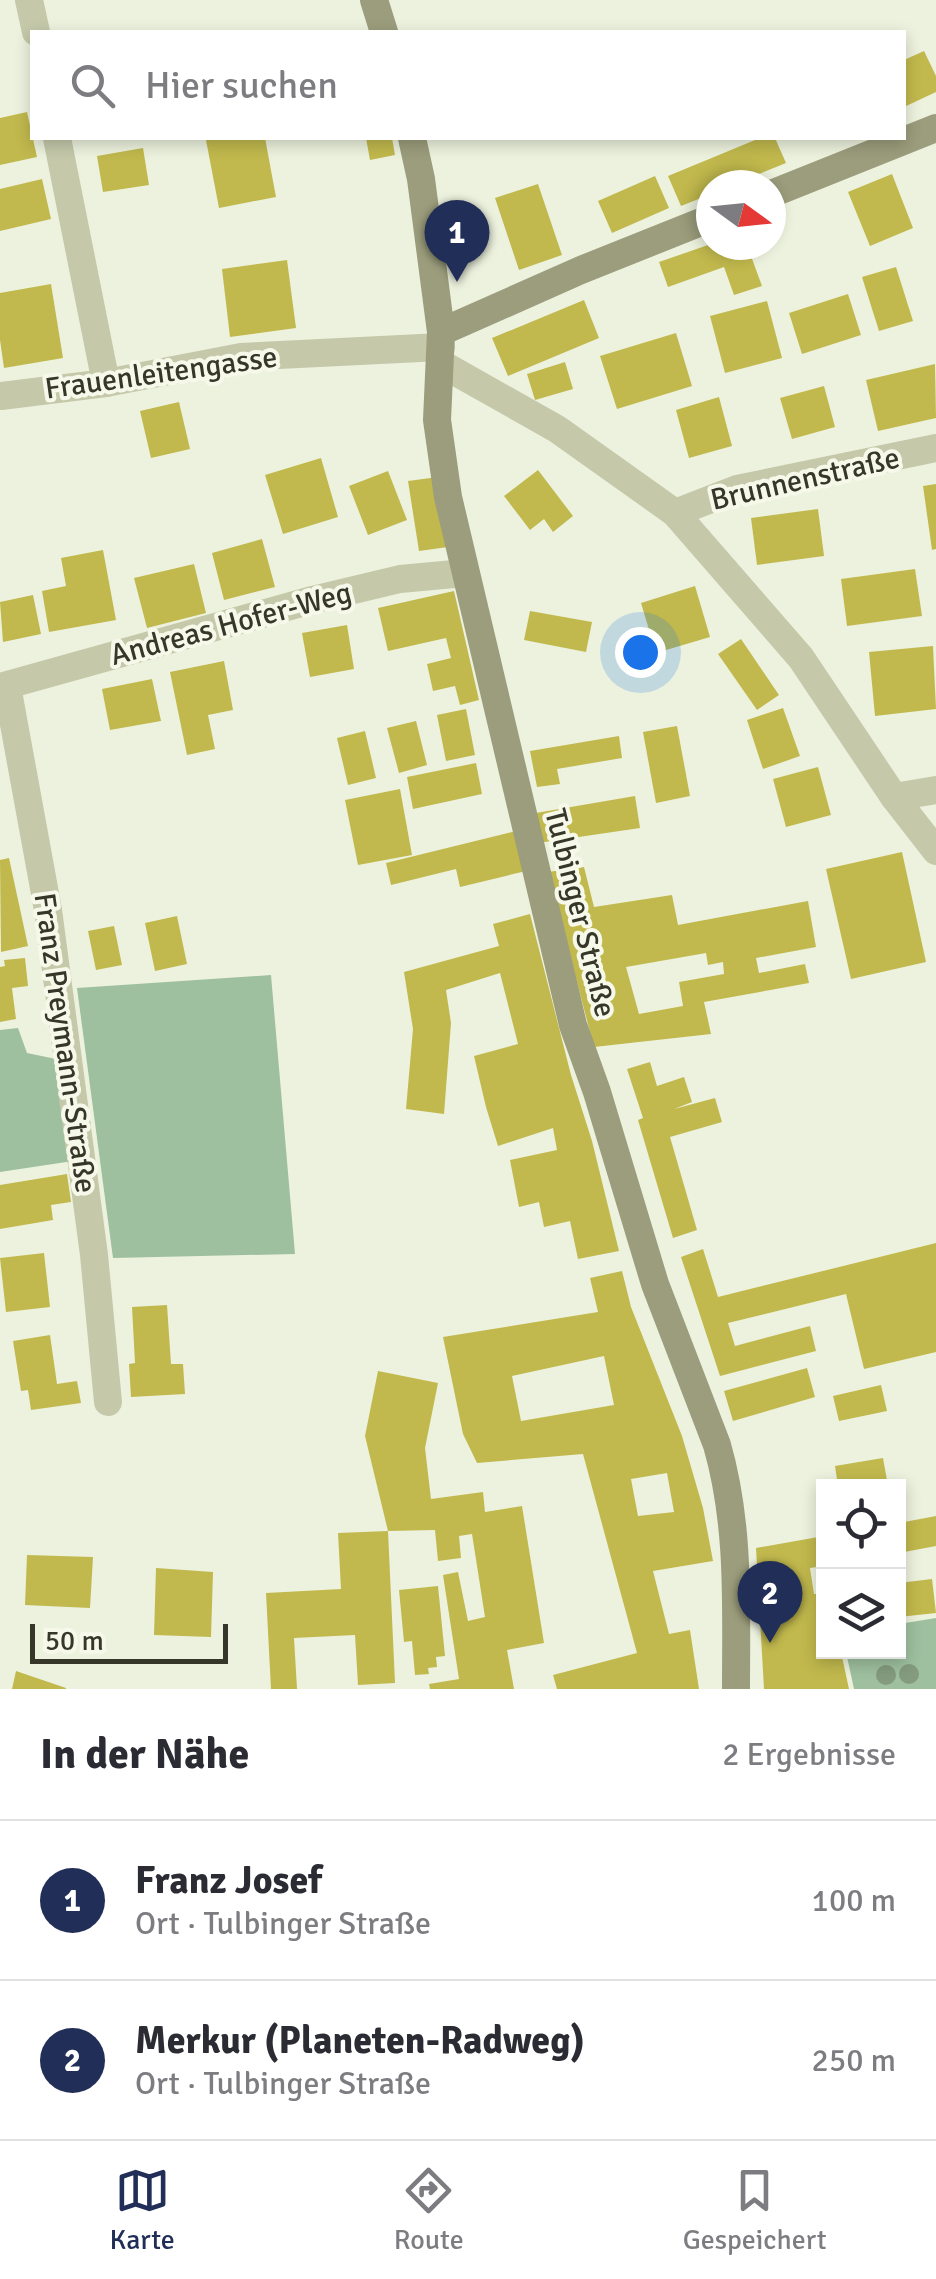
<!DOCTYPE html>
<html lang="de">
<meta charset="utf-8">
<style>
body{margin:0;font-family:Signika,sans-serif;background:#f2f2f3;color:#2b2b33}
.controls{position:absolute;right:30px;bottom:30px;display:grid;overflow:hidden;border-radius:0px;box-shadow:0 5px 15px #0003}
.controls button{width:90px;height:90px;display:grid;place-items:center;padding:0;border:0;border-bottom:2px solid #e1e1e2;background:#fff;color:#2b2b33;font:50px sans-serif}
.compass{position:absolute;left:696px;top:170px;width:90px;height:90px;border-radius:50%;background:#fff;box-shadow:0 5px 15px #0003;rotate:105deg}
.scale{position:absolute;left:30px;bottom:25px;width:198px;box-sizing:border-box;padding-left:10px;border:5px solid #373729;border-top:0;font-size:28px;line-height:35px;white-space:nowrap;color:#373729;-webkit-text-stroke:8px #f6f9ea;paint-order:stroke}
.you{position:absolute;left:640px;top:652px;width:35px;height:35px;margin:-25px;border:8px solid #fff;border-radius:50%;background:#1a73e8;box-shadow:0 0 0 15px #1a73e833}
.badge{display:grid;place-items:center;width:65px;height:65px;border-radius:50%;background:#212e57;color:#fff;font-size:32px;font-weight:700}
.pin{position:absolute;translate:-50% -82px;filter:drop-shadow(0 2px 5px #0008)}
.pin::after{content:'';position:absolute;top:52px;width:35px;height:30px;background:inherit;clip-path:polygon(0 0,100% 0,50% 100%)}
.list{margin:0;padding:0;list-style:none}
h2{display:flex;justify-content:space-between;align-items:center;height:130px;margin:0;padding:0 40px;font-size:42px}
h2 small{font-size:32px;font-weight:400;color:#7c7c81}
.list li{display:grid;grid-template-columns:65px 1fr auto;gap:30px;align-items:center;box-sizing:border-box;height:160px;padding:0 40px;border-top:2px solid #e1e1e2}
.list b{display:block;font-size:38px;white-space:nowrap}
.list p{margin:0;font-size:32px;white-space:nowrap;color:#7c7c81}
.list em{font-size:32px;font-style:normal;color:#7c7c81}
.icon{flex:none;width:55px;height:55px;fill:none;stroke:currentColor;stroke-width:2;stroke-linecap:round;stroke-linejoin:round}
.map{position:relative;flex:none;width:936px;height:1689px;overflow:hidden}
.search{position:absolute;background:#fff;box-shadow:0 5px 15px #0003;left:30px;right:30px;top:30px;height:110px;display:flex;align-items:center;gap:25px;box-sizing:border-box;padding:0 35px;border-radius:0px;color:#7c7c81;font-size:38px}
.sheet{height:450px;background:#fff}
nav{display:flex;justify-content:space-around;align-items:center;box-sizing:border-box;height:140px;border-top:2px solid #e1e1e2;background:#fff;font-size:28px;color:#7c7c81}
nav a{display:grid;justify-items:center;gap:5px}
nav .on{color:#212e57}
.map>svg:first-child{display:block}
.green{fill:#9ec09f}
.building{fill:#c1b94d;fill-rule:evenodd}
.lines{fill:none;stroke-linecap:round;stroke-linejoin:round}
.minor{stroke:#c5c9aa;stroke-width:28}
.secondary{stroke:#9b9d7c;stroke-width:28}
.tree{fill:#849b7e}
.labels{text-anchor:middle;dominant-baseline:central;stroke-width:8;stroke-linejoin:round;paint-order:stroke}
.street-label{font-size:30px;fill:#373729;stroke:#f6f9ea}
</style>
<div class="map">
<svg width="936" height="1689" viewBox="0 0 936 1689">
<rect width="100%" height="100%" fill="#edf2de"/>
<!-- green -->
<g class="green">
<path d="M271 975 295 1254 113 1258 77 988Z"/>
<path d="M18 1028 27 1053 56 1059 73 1161 0 1172V1030Z"/>
<path d="M936 1618V1689H854L846 1652H898L899 1624Z"/>
</g>
<!-- building -->
<g class="building">
<path d="M924 51 936 76V92L904 107V60Z"/>
<path d="M27 112 37 157 0 165V118Z"/>
<path d="M220 138H265L276 197 219 208 206 140Z"/>
<path d="M366 138H392L395 155 370 160Z"/>
<path d="M760 138H775L786 163 732 185H711V194L681 206 668 176Z"/>
<path d="M143 148 149 185 103 192 97 156Z"/>
<path d="M892 174 913 228 870 246 848 192Z"/>
<path d="M655 176 669 208 612 233 598 201Z"/>
<path d="M42 179 51 219 0 231V189Z"/>
<path d="M538 184 562 255 519 270 495 198Z"/>
<path d="M711 244 747 245 762 286 734 295 724 267 668 287 659 262Z"/>
<path d="M287 260 296 328 230 337 222 269Z"/>
<path d="M896 267 913 321 879 331 862 277Z"/>
<path d="M51 284 63 358 4 368 0 340V293Z"/>
<path d="M848 294 861 335 802 354 789 313Z"/>
<path d="M584 300 599 338 508 376 492 338Z"/>
<path d="M767 301 782 358 725 373 710 316Z"/>
<path d="M676 333 692 386 617 409 600 356Z"/>
<path d="M565 362 573 389 535 400 527 374Z"/>
<path d="M935 364 936 418 878 431 866 380Z"/>
<path d="M824 386 835 427 792 439 780 398Z"/>
<path d="M719 397 732 446 689 458 676 410Z"/>
<path d="M179 402 190 449 151 458 140 411Z"/>
<path d="M321 458 338 517 283 534 265 475Z"/>
<path d="M538 470 573 516 553 532 544 519 530 530 504 496Z"/>
<path d="M388 471 407 520 368 535 349 486Z"/>
<path d="M438 477 448 547 419 551 408 481Z"/>
<path d="M936 484V549L932 550 923 486Z"/>
<path d="M818 509 824 556 757 565 751 518Z"/>
<path d="M262 539 275 587 224 600 212 553Z"/>
<path d="M103 550 116 620 49 632 42 591 66 586 61 558Z"/>
<path d="M194 564 206 613 147 628 134 578Z"/>
<path d="M915 569 922 616 847 626 841 579Z"/>
<path d="M695 586 710 637 656 653 641 603Z"/>
<path d="M454 591 479 700 460 705 455 686 433 691 427 664 451 658 446 638 388 651 378 608Z"/>
<path d="M33 595 41 634 3 642 0 602Z"/>
<path d="M530 611 592 622 586 652 524 640Z"/>
<path d="M347 625 354 669 310 677 302 633Z"/>
<path d="M741 639 779 695 757 710 718 654Z"/>
<path d="M933 646 936 709 875 716 869 652Z"/>
<path d="M224 661 233 710 208 715 215 749 187 755 170 672Z"/>
<path d="M152 679 161 721 110 730 102 689Z"/>
<path d="M783 708 800 756 763 769 747 720Z"/>
<path d="M466 709 475 755 446 761 437 715Z"/>
<path d="M416 721 427 765 399 773 387 728Z"/>
<path d="M677 726 690 796 656 803 643 732Z"/>
<path d="M365 731 376 778 348 785 337 738Z"/>
<path d="M619 736 622 758 557 769 560 784 537 787 530 751Z"/>
<path d="M476 763 482 794 413 809 407 777Z"/>
<path d="M818 767 831 815 786 827 773 779Z"/>
<path d="M400 789 412 855 358 865 345 800Z"/>
<path d="M635 796 640 828 538 843 530 814Z"/>
<path d="M516 831 526 871 460 887 456 869 391 885 386 863Z"/>
<path d="M902 852 926 962 851 979 826 869Z"/>
<path d="M9 858 28 946 1 952 0 860Z"/>
<path d="M584 867 594 907 672 895 678 925 808 901 816 947 756 958 759 973 805 964 809 983 704 1002 711 1034 594 1047 548 872ZM706 953 708 965 723 962 724 974 679 982 683 1006 639 1014 626 967Z"/>
<path d="M530 914 571 1075 592 1141 619 1251 578 1259 570 1221 544 1227 539 1202 519 1207 510 1160 557 1150 553 1128 498 1146 486 1107 474 1056 518 1044 500 973 446 990 451 1023 444 1114 406 1109 413 1029 404 972 499 946 493 924Z"/>
<path d="M177 916 187 964 155 971 145 923Z"/>
<path d="M114 926 122 965 96 970 88 931Z"/>
<path d="M25 958 28 986 12 988 16 1019 0 1022V967L5 966 4 960Z"/>
<path d="M650 1062 657 1086 684 1077 692 1102 674 1109 715 1098 722 1122 670 1137 697 1230 673 1238 638 1120 643 1118 627 1069Z"/>
<path d="M67 1174 71 1202 51 1205 53 1220 0 1229V1185Z"/>
<path d="M936 1243V1352L864 1369 846 1294 728 1323 735 1346 810 1326 816 1351 720 1376 681 1257 703 1249 718 1297Z"/>
<path d="M44 1253 50 1307 6 1312 0 1258Z"/>
<path d="M622 1271 631 1307 682 1436 703 1508 713 1561 653 1571 669 1634 690 1630 699 1689H557L553 1675 637 1653 583 1454 477 1463 463 1434 443 1337 598 1312 590 1278ZM604 1356 614 1405 521 1421 512 1376ZM667 1473 674 1512 638 1516 631 1479Z"/>
<path d="M167 1305 171 1364H183L185 1394 131 1397 129 1364 135 1363 132 1307Z"/>
<path d="M50 1335 57 1384 77 1381 81 1403 31 1410 28 1390 21 1391 13 1341Z"/>
<path d="M807 1368 815 1397 733 1421 724 1391Z"/>
<path d="M378 1371 438 1383 425 1448 431 1499 483 1492 485 1512 522 1506 544 1643 507 1650 514 1689H430L429 1684 459 1679 443 1575 458 1572 468 1621 485 1617 472 1534 459 1536 461 1558 438 1561 435 1530 388 1531 365 1436Z"/>
<path d="M881 1385 887 1411 839 1421 833 1396Z"/>
<path d="M883 1458 888 1486H838L835 1466Z"/>
<path d="M936 1516V1546L899 1553V1523Z"/>
<path d="M388 1531 395 1683 358 1685 355 1635 294 1638 297 1689H271L266 1593 341 1589 338 1533Z"/>
<path d="M824 1536V1566L810 1568 814 1594 824 1593V1652H841L849 1689H764L756 1548Z"/>
<path d="M27 1555 93 1557 90 1608 25 1605Z"/>
<path d="M156 1568 213 1572 211 1637 154 1635Z"/>
<path d="M932 1579 936 1613 899 1617V1583Z"/>
<path d="M438 1586 445 1656 436 1657 437 1667 428 1668 429 1674 415 1675 412 1641 404 1642 399 1590Z"/>
<path d="M16 1671 66 1688V1689H12Z"/>
</g>
<g class="lines">
<!-- minor -->
<g class="minor">
<path d="M29 0 36 32"/>
<path d="M57 138 106 383"/>
<path d="M440 363 557 429 675 513 801 658 894 797 936 851"/>
<path d="M1 396 106 383 241 357 441 347"/>
<path d="M675 513 737 489 936 448"/>
<path d="M7 686 48 910 94 1255 108 1402"/>
<path d="M0 687 312 600 400 579 465 573"/>
<path d="M894 797 936 790"/>
</g>
<!-- secondary -->
<g class="secondary">
<path d="M374 0 384 32"/>
<path d="M412 138 421 179 441 332 437 420 448 497 573 1025 597 1092 655 1284 717 1445C740 1525 736 1606 736 1689"/>
<path d="M771 194 936 128"/>
<path d="M441 332 581 270 711 218"/>
</g>
</g>
<!-- trees -->
<g class="tree">
<circle cx="909" cy="1674" r="10"/>
<circle cx="886" cy="1675" r="10"/>
</g>
<g class="labels">
<!-- street labels -->
<g class="street-label">
<text transform="translate(161 373) rotate(-8)">Frauenleitengasse</text>
<text transform="translate(805 479) rotate(-13)">Brunnenstraße</text>
<text transform="translate(231 624) rotate(-15)">Andreas Hofer-Weg</text>
<text transform="translate(580 913) rotate(76)">Tulbinger Straße</text>
<text transform="translate(65 1043) rotate(82)">Franz Preymann-Straße</text>
</g>
</g>
</svg>
<div class="controls">
<button><svg class="icon" aria-label="locate" viewBox="0 0 24 24"><circle cx="12" cy="12" r="6"/><path d="M12 2v4M12 18v4M2 12h4M18 12h4"/></svg></button>
<button><svg class="icon" aria-label="layers" viewBox="0 0 24 24"><path d="M12 4l9 5-9 5-9-5zM3 14l9 5 9-5"/></svg></button>
</div>
<svg class="compass" viewBox="-18 -18 36 36"><path d="M0-13l5 13h-10z" fill="#e53935"/><path d="M0 13l5-13h-10z" fill="#7c7c81"/></svg>
<div class="scale">50 m</div>
<div class="you"></div>
<div class="pin badge" style="left:457px;top:282px">1</div>
<div class="pin badge" style="left:770px;top:1643px">2</div>
<div class="search"><svg class="icon" aria-label="search" viewBox="0 0 24 24"><circle cx="10" cy="10" r="6"/><path d="M15 15l6 6"/></svg>Hier suchen</div>
</div>
<section class="sheet">
<h2>In der Nähe<small>2 Ergebnisse</small></h2>
<ul class="list">
<li><span class="badge">1</span><div><b>Franz Josef</b><p>Ort · Tulbinger Straße</p></div><em>100 m</em></li>
<li><span class="badge">2</span><div><b>Merkur (Planeten-Radweg)</b><p>Ort · Tulbinger Straße</p></div><em>250 m</em></li>
</ul>
</section>
<nav>
<a class="on"><svg class="icon" aria-label="map" viewBox="0 0 24 24"><path d="M3 6l6-2 6 2 6-2v14l-6 2-6-2-6 2zM9 4v14M15 6v14"/></svg>Karte</a>
<a><svg class="icon" aria-label="directions" viewBox="0 0 24 24"><path d="M12 3l9 9-9 9-9-9zM9 14v-3h6M13 9l2 2-2 2"/></svg>Route</a>
<a><svg class="icon" aria-label="saved" viewBox="0 0 24 24"><path d="M7 4h10v16l-5-4-5 4z"/></svg>Gespeichert</a>
</nav>
